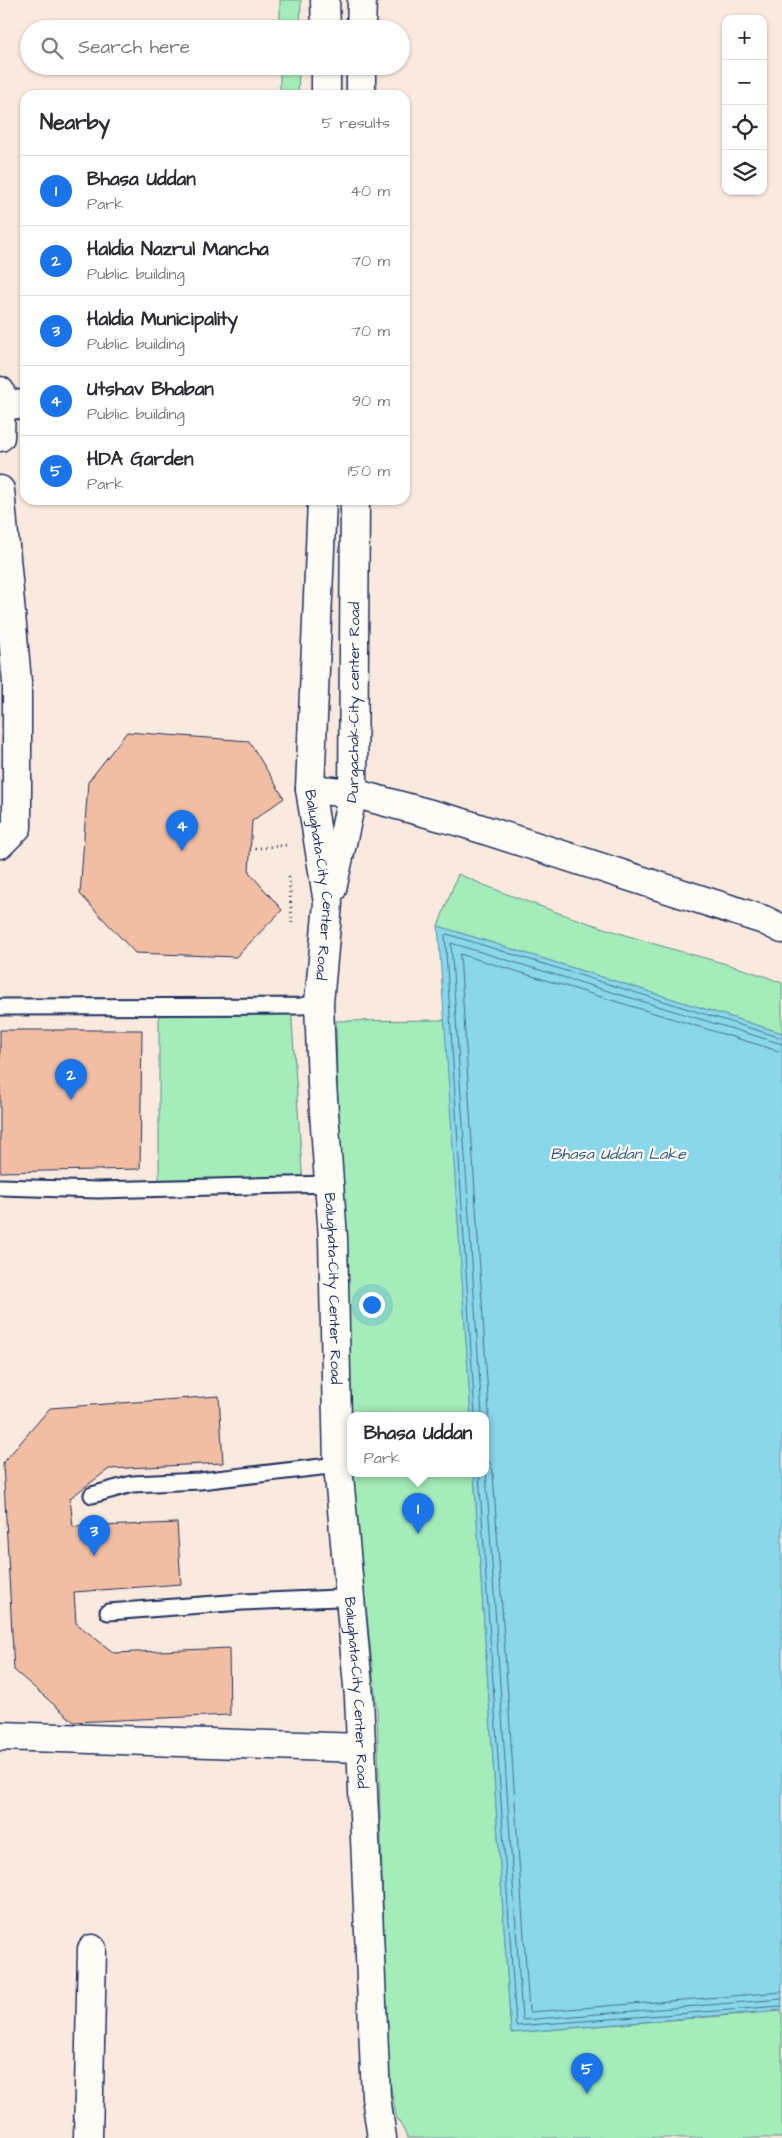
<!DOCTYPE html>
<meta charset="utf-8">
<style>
body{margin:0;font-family:"Architects Daughter",sans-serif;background:#f7f7f7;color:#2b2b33}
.controls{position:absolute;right:15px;top:15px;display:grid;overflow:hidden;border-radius:10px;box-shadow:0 1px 4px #0004}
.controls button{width:45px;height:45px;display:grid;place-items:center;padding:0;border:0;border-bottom:1px solid #e1e1e2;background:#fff;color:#2b2b33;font:25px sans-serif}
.you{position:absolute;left:371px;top:1304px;width:18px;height:18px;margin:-12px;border:4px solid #fff;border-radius:50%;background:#1a73e8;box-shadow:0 0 0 8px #1a73e833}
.badge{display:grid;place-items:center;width:32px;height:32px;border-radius:50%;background:#1a73e8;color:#fff;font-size:16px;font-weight:700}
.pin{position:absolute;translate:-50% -41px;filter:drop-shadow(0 1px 2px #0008)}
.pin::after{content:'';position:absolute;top:26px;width:18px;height:15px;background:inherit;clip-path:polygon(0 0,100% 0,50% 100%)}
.popup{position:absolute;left:347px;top:1412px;width:142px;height:65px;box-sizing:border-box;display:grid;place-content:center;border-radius:10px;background:#fff;filter:drop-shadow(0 1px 4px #0005);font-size:16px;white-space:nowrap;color:#7c7c81}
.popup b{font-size:19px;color:#2b2b33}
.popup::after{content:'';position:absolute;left:50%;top:100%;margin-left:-10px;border:10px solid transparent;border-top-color:#fff}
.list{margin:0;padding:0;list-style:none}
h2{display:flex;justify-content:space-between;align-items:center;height:65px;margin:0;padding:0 20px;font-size:21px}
h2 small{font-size:16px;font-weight:400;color:#7c7c81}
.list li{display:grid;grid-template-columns:32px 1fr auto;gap:15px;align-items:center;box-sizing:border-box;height:70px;padding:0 20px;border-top:1px solid #e1e1e2}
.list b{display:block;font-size:19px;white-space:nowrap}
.list p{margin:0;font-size:16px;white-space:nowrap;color:#7c7c81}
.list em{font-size:16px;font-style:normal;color:#7c7c81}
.icon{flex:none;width:28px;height:28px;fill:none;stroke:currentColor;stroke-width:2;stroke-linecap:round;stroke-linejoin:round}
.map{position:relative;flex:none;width:782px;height:2138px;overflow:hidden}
.search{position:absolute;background:#fff;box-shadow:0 1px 4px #0004;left:20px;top:20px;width:390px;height:55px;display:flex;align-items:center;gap:12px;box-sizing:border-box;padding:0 18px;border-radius:28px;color:#7c7c81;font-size:19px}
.panel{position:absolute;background:#fff;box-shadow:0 1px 4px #0004;left:20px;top:90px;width:390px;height:415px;border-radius:15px}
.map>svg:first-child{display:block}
.green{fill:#a4ecb9;stroke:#608e8c}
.water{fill:#89d7e8;stroke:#5d94b1}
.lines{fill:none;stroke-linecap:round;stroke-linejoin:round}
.shore{stroke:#477295;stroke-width:1}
.building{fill:#f2bea3;stroke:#1b2f5e}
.lane-casing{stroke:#1b2f5e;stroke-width:19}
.street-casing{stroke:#1b2f5e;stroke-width:31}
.secondary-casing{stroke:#1b2f5e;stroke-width:31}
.path{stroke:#1b2f5e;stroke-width:3;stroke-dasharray:1 4;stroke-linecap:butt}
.lane{stroke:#fdfcf7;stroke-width:15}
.street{stroke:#fdfcf7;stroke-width:28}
.secondary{stroke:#fdfcf7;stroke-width:28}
.labels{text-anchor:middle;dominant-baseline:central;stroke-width:4.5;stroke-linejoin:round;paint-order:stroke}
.street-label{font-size:15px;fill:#1b2f5e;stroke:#fdfcf7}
.water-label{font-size:16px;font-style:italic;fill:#365980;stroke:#fdfcf7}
</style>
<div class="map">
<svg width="782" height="2138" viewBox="0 0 782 2138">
<rect width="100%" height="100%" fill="#fae9de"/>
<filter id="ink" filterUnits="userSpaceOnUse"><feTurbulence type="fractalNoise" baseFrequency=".02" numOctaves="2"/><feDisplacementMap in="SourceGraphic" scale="10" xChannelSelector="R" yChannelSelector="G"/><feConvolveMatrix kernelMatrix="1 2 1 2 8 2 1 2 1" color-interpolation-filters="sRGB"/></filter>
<g filter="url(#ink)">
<!-- green -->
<g class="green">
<path d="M280 0H301L300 29H280Z"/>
<path d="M280 66H299L298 95H280Z"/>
<path d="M458 874C520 901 584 922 648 942 693 956 739 965 782 983V1033L438 926Z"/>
<path d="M291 1006 303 1184 159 1188V1008Z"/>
<path d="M445 1020 471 1415H351C348 1284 337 1152 336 1021Z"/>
<path d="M352 1473H474L511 2033 782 2011V2138H408L396 2116 388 2072 377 1712Z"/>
</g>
<!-- water -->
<path class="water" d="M438 926 782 1033V2010L511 2033 474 1473H486V1415H471Z"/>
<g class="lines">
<!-- shore -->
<g class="shore">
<path d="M475 1415 445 935 447 934 782 1038"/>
<path d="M482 1415 451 943 782 1044"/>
<path d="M486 1426 489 1413 460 954 782 1052"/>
<path d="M486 1458 491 1464 493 1473 529 2011 531 2012 782 1992"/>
<path d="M486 1472 522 2019 524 2020 782 1999"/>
<path d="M479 1473 516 2026 782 2006"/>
</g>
</g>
<!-- building -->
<g class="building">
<path d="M127 732 249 741 284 798 252 821 249 872 282 910 236 957 135 953 80 894 88 782Z"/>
<path d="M0 1030H142L140 1169 0 1172Z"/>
<path d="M219 1396 223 1463 109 1469 70 1498 73 1527 177 1523 181 1584 74 1592 76 1623 114 1653 229 1648 230 1715 74 1722 14 1670 3 1463 50 1408Z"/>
</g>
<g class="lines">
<!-- lane casing -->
<g class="lane-casing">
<g id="lane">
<path d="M0 1007 301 1006 319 1003"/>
<path d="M0 1187 98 1190 330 1184"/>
<path d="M92 1495 132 1484 200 1481 338 1465"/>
<path d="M108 1612 242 1602 338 1598 351 1595"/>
</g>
</g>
<!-- street casing -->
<g class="street-casing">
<g id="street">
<path d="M0 391 1 401 25 406"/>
<path d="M0 437 1 401"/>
<path d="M0 490 17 682V827L0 844"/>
<path d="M0 1736 361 1748"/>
<path d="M88 2138 92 1949"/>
</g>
</g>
<!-- secondary casing -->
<g class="secondary-casing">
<g id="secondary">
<path d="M325 0 326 29"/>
<path d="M361 29 362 0"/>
<path d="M326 95V66"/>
<path d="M361 95V66"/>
<path id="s1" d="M322 500 310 789 328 903 319 1003 322 1084 333 1238 338 1465 359 1697 376 2097 382 2138"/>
<path d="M310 789 353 793 460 822 764 920 782 929"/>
<path id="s2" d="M332 889 353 793 355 500"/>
</g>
</g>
<!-- path -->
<g class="path">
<path d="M250 849 287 845"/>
<path d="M289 877 292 923"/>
</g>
<!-- lane -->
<use href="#lane" class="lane"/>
<!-- street -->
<use href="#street" class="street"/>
<!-- secondary -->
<use href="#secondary" class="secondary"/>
</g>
</g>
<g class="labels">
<!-- street labels -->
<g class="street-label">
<text stroke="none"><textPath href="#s2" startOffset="189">Durgachak-City center Road</textPath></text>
<text stroke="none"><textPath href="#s1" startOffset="386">Balughata-City Center Road</textPath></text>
<text stroke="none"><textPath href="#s1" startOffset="791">Balughata-City Center Road</textPath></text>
<text stroke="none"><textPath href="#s1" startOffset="1196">Balughata-City Center Road</textPath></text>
</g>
<!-- water labels -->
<g class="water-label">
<text x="618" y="1154">Bhasa Uddan Lake</text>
</g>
</g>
</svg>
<div class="controls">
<button>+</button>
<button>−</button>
<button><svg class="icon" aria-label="locate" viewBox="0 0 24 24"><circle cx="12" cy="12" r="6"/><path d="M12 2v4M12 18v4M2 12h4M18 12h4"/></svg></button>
<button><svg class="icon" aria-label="layers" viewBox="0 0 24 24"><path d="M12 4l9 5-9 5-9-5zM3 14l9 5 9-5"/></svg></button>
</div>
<div class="you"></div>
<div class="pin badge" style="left:418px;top:1534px">1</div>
<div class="popup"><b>Bhasa Uddan</b>Park</div>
<div class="pin badge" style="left:71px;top:1100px">2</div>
<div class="pin badge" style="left:94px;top:1556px">3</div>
<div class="pin badge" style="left:182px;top:851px">4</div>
<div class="pin badge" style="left:587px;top:2094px">5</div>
<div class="search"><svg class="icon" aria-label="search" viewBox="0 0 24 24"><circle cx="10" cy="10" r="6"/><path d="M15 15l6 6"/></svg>Search here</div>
<section class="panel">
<h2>Nearby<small>5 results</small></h2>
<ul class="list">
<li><span class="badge">1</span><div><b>Bhasa Uddan</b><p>Park</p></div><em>40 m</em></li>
<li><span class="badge">2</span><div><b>Haldia Nazrul Mancha</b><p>Public building</p></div><em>70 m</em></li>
<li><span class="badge">3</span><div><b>Haldia Municipality</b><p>Public building</p></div><em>70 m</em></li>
<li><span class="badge">4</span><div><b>Utshav Bhaban</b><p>Public building</p></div><em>90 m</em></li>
<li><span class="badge">5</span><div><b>HDA Garden</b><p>Park</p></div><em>150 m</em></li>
</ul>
</section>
</div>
